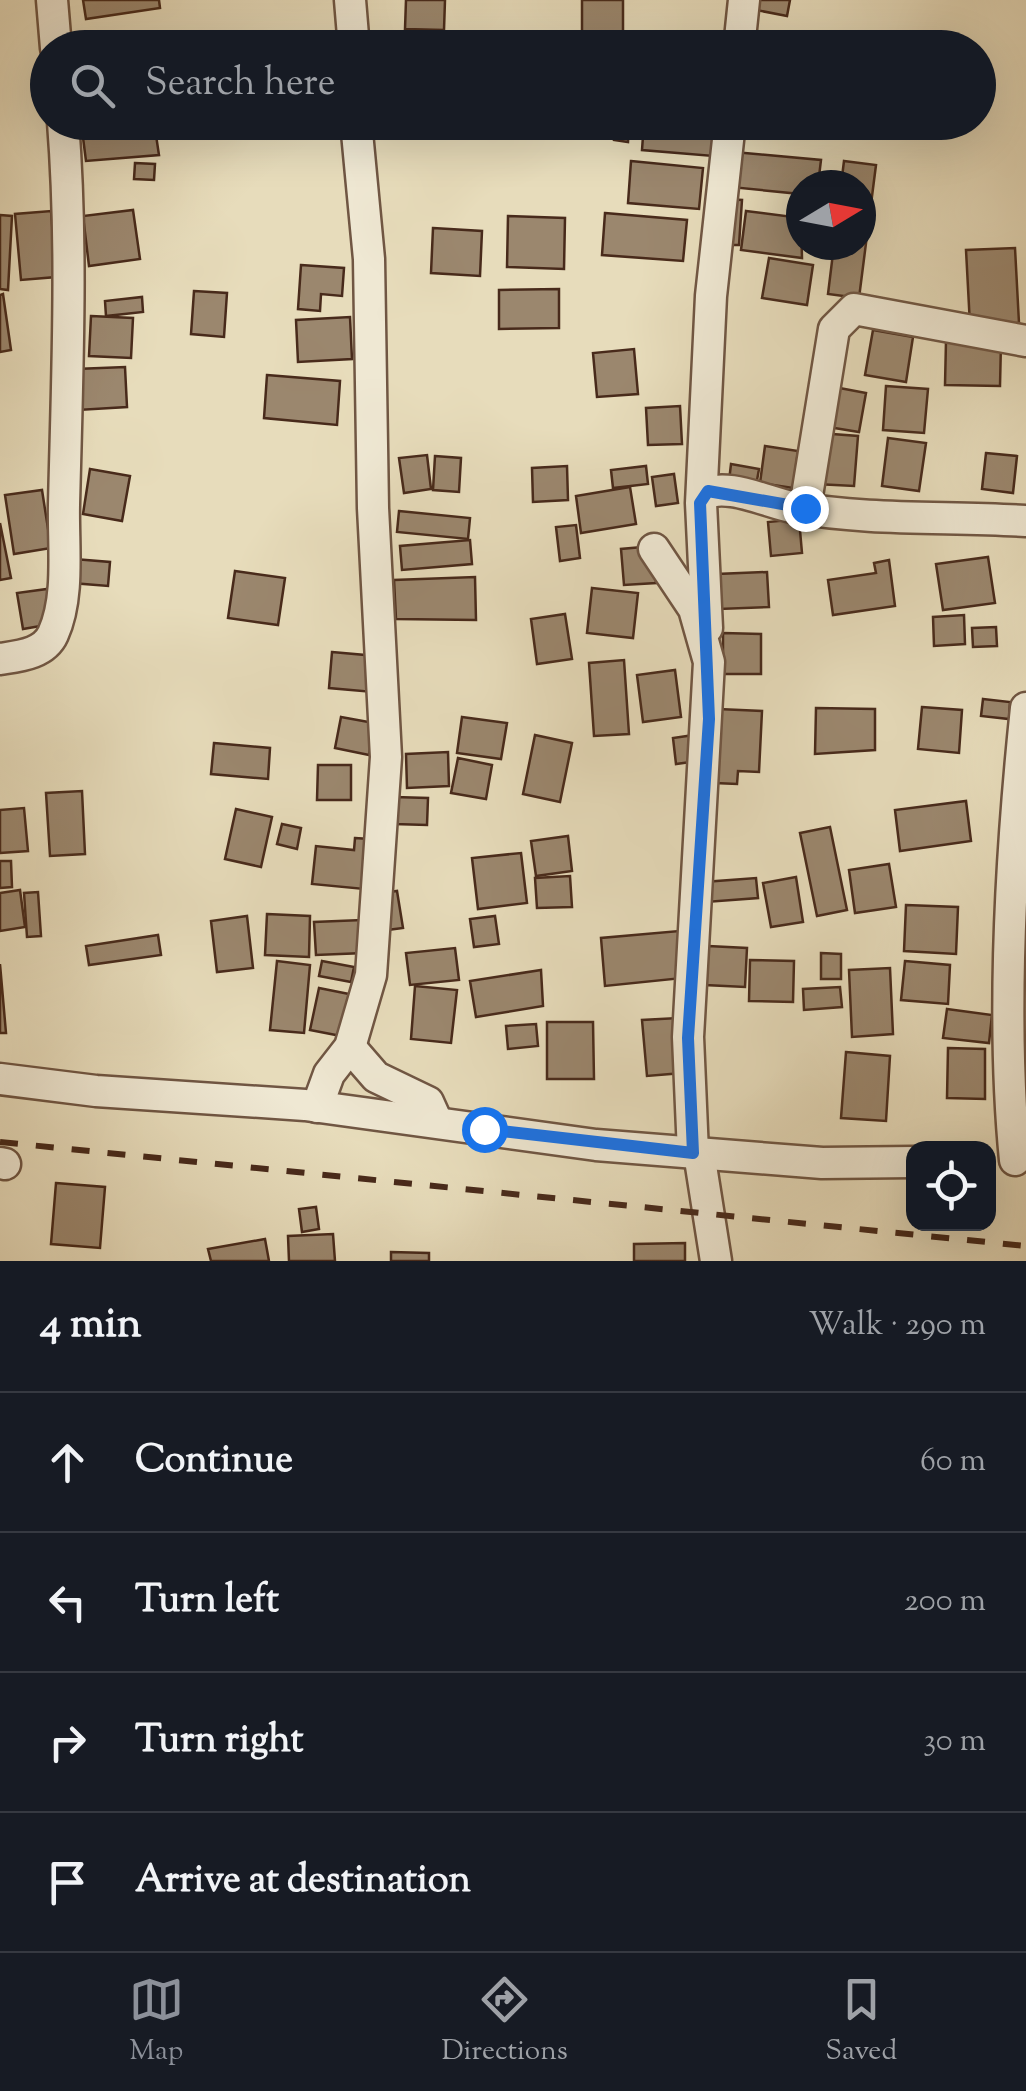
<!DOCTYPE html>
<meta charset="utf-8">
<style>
body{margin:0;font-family:"Sorts Mill Goudy",serif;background:#20242c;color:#f1f3f6}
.controls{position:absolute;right:30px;bottom:30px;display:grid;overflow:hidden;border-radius:20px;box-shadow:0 10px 40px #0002}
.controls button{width:90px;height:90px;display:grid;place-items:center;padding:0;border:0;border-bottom:2px solid #363941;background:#171b24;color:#f1f3f6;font:50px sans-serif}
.compass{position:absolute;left:786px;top:170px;width:90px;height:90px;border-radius:50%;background:#171b24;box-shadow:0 10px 40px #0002;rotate:80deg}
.stop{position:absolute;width:30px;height:30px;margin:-22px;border:8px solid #1a73e8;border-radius:50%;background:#fff}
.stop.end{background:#1a73e8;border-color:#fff;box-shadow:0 2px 10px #0008}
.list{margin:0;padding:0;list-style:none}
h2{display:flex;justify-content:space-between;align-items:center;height:130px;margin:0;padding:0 40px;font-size:42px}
h2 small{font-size:32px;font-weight:400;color:#9ea1a6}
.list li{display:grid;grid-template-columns:65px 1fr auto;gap:30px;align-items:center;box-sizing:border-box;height:140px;padding:0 40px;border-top:2px solid #363941}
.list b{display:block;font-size:38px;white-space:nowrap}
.list em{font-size:32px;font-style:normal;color:#9ea1a6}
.icon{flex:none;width:55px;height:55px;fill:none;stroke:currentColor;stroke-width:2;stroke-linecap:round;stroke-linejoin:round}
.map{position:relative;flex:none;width:1026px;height:1261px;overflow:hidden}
.search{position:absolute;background:#171b24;box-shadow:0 10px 40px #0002;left:30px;right:30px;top:30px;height:110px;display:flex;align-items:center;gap:25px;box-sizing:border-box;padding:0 35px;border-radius:55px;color:#9ea1a6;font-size:38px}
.sheet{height:690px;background:#171b24}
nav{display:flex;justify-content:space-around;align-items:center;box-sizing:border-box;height:140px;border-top:2px solid #363941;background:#171b24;font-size:28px;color:#9ea1a6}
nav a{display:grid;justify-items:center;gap:5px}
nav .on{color:#8c9099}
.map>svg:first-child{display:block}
.building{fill:#9b876e;stroke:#482a1b;stroke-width:2.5}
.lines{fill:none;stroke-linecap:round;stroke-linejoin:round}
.minor-casing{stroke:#705643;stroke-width:35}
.minor{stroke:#efe8d3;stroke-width:30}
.rail{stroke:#482a1b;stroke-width:6;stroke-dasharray:18 18;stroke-linecap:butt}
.route{stroke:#1a73e8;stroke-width:12}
</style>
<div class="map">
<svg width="1026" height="1261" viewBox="0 0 1026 1261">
<rect width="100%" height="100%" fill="#e7dcbb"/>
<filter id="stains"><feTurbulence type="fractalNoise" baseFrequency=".002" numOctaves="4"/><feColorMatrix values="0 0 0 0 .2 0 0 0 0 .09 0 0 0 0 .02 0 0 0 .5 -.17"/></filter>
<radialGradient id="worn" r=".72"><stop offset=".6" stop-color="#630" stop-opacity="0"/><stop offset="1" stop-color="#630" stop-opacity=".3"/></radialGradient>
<!-- building -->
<g class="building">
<path d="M83 0H159L160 8 86 19Z"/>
<path d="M406 0H445L444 30 405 29Z"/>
<rect x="582" y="0" width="41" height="39"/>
<path d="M748 0H790L787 16 746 8Z"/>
<path d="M81 122H154L159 155 86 161Z"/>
<path d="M615 122H629L628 142 614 140Z"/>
<path d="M644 122H716L713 156 642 150Z"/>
<path d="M734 152 821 160 818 185H801V194L730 187Z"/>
<path d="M631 161 703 168 699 209 628 203Z"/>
<path d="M844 161 876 165 859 298 828 294 834 245H861V185H841Z"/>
<path d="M135 163 155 164 154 180 134 179Z"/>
<path d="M724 199 742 200 739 245H721Z"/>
<path d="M133 210 140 259 89 266 83 216Z"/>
<path d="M51 211 56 277 21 280 15 214Z"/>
<path d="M746 211 801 218 802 258 741 250Z"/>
<path d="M605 213 687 220 683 261 602 255Z"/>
<path d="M0 215 12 216 8 290 0 289Z"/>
<path d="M508 216 565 218 564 269 507 267Z"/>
<path d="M433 228 482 231 480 276 431 273Z"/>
<path d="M1015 248 1019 323 970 325 966 250Z"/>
<path d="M769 258 813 265 807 305 762 298Z"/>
<path d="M301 265 344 268 342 296 321 294 320 311 298 309Z"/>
<path d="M559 289V328L499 329V290Z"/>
<path d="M194 291 227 293 224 337 191 334Z"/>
<path d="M3 294 11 350 0 352V295Z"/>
<path d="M142 297 143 312 106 316 105 301Z"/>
<path d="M91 316 133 318 131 358 89 356Z"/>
<path d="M350 317 352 359 298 362 296 320Z"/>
<path d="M873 330 913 337 906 382 865 375Z"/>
<path d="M946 341 1001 342 1000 386 945 385Z"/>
<path d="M634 349 638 394 597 397 593 353Z"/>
<path d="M125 367 127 407 78 410 76 369Z"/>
<path d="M267 375 340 381 337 425 264 418Z"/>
<path d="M829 386 866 393 859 432 822 426Z"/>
<path d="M886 386 928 389 924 433 883 430Z"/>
<path d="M680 406 682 444 648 445 646 408Z"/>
<path d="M819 433 858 436 854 486 816 484Z"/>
<path d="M888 438 926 443 919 491 882 486Z"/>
<path d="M765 446 798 451 793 488 760 483Z"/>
<path d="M986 453 1017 456 1013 493 982 489Z"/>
<path d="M427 455 431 489 404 493 399 458Z"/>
<path d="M435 456 461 458 459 492 433 490Z"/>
<path d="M731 464 759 469 756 486 729 481Z"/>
<path d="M567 466 568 500 533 502 532 468Z"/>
<path d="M646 466 648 484 613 488 611 470Z"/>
<path d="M90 469 130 476 122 521 83 514Z"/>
<path d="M674 474 678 503 656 506 652 477Z"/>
<path d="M630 487 636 524 581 533 576 496Z"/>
<path d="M42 490 51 548 14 554 5 495Z"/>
<path d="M399 511 470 518 468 539 397 532Z"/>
<path d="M799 519 802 553 771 556 768 522Z"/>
<path d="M0 523 11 578 0 580Z"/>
<path d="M576 525 580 558 560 561 556 527Z"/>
<path d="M470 540 472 564 402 570 400 546Z"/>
<path d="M653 546 656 583 624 585 621 549Z"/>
<path d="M988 557 995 603 943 610 936 564Z"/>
<path d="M74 559 110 562 108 586 72 583Z"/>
<path d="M889 560 895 606 833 615 828 580 876 573 874 563Z"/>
<path d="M235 571 285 578 278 625 228 618Z"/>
<path d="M767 572 769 607 719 609 717 574Z"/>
<path d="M475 577 476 620 396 619 394 580Z"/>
<path d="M592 588 638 593 633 638 587 633Z"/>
<path d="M47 589 52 624 23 629 17 593Z"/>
<path d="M565 614 572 659 537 664 531 619Z"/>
<path d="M964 615 965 644 934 646 933 617Z"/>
<path d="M996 627 997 646 973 647 972 628Z"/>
<path d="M723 633 761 634V674H723Z"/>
<path d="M332 652 376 656 373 692 329 688Z"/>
<path d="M624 660 629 734 594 736 589 663Z"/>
<path d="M675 670 681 717 643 722 637 675Z"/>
<path d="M983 699 1010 702 1009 719 981 716Z"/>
<path d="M922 707 962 710 959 753 918 749Z"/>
<path d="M816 708 875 709V750L815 754Z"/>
<path d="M718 709 762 711 759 772 738 771 737 784 715 783Z"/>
<path d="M341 717 374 723 369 755 335 748Z"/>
<path d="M462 717 507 723 501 759 457 753Z"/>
<path d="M535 735 572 743 560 802 523 794Z"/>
<path d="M694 735 698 761 676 764 673 738Z"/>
<path d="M214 743 270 748 268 779 211 774Z"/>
<path d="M448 752 449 786 407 788 406 754Z"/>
<path d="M458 758 492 765 486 799 451 793Z"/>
<path d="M318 765H351V800H317Z"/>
<path d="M82 791 85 854 50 856 46 793Z"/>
<path d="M394 797 428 798 427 825 394 824Z"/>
<path d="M966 801 971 841 900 851 895 810Z"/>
<path d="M24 808 28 851 0 853V810Z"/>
<path d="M236 809 272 817 261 867 225 859Z"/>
<path d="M282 824 301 828 297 849 277 844Z"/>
<path d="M830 827 847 910 817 916 800 833Z"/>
<path d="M568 836 572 871 536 876 531 841Z"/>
<path d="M355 838 369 839 364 889 312 884 316 846 354 850Z"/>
<path d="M521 853 527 903 478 909 472 858Z"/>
<path d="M0 861H11L12 887 0 888Z"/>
<path d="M889 864 896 907 855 913 849 870Z"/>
<path d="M570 876 572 907 537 908 535 878Z"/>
<path d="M796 877 803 922 771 927 763 883Z"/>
<path d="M756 878 758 898 706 902 704 882Z"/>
<path d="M20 890 25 927 0 931V893Z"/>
<path d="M397 891 403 928 387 930 381 893Z"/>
<path d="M38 892 41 936 27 937 24 893Z"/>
<path d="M906 905 958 907 956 954 904 951Z"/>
<path d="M267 914 310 916 309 957 265 955Z"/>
<path d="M247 916 253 968 217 972 211 921Z"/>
<path d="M495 916 499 944 474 947 470 919Z"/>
<path d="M362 920 364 953 316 955 314 922Z"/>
<path d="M679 931 683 978 605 986 601 938Z"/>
<path d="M158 935 161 955 89 965 86 946Z"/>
<path d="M708 946 747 948 745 987 705 985Z"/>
<path d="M455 948 459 980 410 985 406 953Z"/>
<path d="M821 953 841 954V979H821Z"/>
<path d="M750 960 794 961 793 1002 749 1001Z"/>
<path d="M277 961 310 965 304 1033 270 1030Z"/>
<path d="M322 961 354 967 351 982 319 976Z"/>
<path d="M905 961 950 965 948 1004 901 1000Z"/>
<path d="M0 964 6 1033H0Z"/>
<path d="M890 968 893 1034 852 1037 849 970Z"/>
<path d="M541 970 543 1006 476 1017 470 981Z"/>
<path d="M415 986 457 990 451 1043 411 1039Z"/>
<path d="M840 987 842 1007 804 1010 803 989Z"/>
<path d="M319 988 349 994 341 1036 310 1030Z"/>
<path d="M947 1009 992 1015 989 1043 943 1038Z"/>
<path d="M678 1018 682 1073 647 1076 642 1020Z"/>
<path d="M547 1022H593L594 1079H547Z"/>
<path d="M536 1024 538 1046 508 1049 506 1026Z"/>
<path d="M948 1048 985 1049V1099L947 1098Z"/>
<path d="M846 1052 890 1056 886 1121 841 1118Z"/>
<path d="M56 1183 105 1187 100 1248 51 1244Z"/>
<path d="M316 1207 319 1229 302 1232 299 1209Z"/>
<path d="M333 1234 335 1261H289L288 1236Z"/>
<path d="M265 1239 269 1261H211L208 1249Z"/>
<path d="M685 1243V1261H634V1244Z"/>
<path d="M391 1252 429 1253V1261H391Z"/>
</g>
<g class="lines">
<!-- minor casing -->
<g class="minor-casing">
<g id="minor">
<path d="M52 0 56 48"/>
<path d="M350 0 354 48"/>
<path d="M739 48 744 0"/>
<path d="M702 496C723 480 769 503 792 507 870 521 948 516 1026 521"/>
<path d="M805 508 834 329 854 309 1026 341"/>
<path d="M654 549 694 609 709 662 688 1037 693 1153"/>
<path d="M707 628 701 503 711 296 730 122"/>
<path d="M0 659C19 656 44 654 53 634 70 597 63 545 64 505 67 378 73 249 63 122"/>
<path d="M350 1047 376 1077 428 1102 437 1122"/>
<path d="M0 1079 96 1091 305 1105 596 1145 822 1163 914 1162"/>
<path d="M317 1107 329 1074 350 1047 371 975 386 757 373 508 369 259 356 122"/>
<path d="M699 1153 716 1261"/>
<path d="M1015 1160C1001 1017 1011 852 1026 708"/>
<path d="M0 1163 5 1164"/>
</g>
</g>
<!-- minor -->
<use href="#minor" class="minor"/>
<!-- rail -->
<path class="rail" d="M0 1142 1026 1246"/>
</g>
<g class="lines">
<!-- route -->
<path class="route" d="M484 1129 693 1153 688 1038 709 719 700 503 708 491 805 508"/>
</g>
<rect width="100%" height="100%" filter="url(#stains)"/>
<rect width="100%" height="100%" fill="url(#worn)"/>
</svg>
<div class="controls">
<button><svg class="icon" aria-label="locate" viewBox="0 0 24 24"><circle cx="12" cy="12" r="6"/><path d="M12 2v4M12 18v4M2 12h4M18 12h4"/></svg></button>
</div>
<svg class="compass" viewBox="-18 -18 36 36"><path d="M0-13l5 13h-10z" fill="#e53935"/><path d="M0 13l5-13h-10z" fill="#9ea1a6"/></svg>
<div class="stop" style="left:484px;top:1129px"></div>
<div class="stop end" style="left:805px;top:508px"></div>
<div class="search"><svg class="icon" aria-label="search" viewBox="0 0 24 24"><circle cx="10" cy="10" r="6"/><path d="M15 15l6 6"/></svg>Search here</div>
</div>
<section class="sheet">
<h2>4 min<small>Walk · 290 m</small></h2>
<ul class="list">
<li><svg class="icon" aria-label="ahead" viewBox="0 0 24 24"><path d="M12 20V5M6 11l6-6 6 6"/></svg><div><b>Continue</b></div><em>60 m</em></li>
<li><svg class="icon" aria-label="left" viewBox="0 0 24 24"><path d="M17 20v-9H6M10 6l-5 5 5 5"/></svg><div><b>Turn left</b></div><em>200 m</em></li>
<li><svg class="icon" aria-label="right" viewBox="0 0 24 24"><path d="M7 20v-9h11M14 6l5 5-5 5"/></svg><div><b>Turn right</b></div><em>30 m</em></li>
<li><svg class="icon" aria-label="arrive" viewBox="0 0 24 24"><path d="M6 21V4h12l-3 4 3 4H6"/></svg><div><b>Arrive at destination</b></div></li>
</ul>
</section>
<nav>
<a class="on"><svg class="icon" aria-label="map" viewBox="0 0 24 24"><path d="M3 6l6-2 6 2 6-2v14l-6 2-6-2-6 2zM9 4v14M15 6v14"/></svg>Map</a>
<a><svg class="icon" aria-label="directions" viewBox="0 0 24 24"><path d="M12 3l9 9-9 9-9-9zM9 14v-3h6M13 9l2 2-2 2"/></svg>Directions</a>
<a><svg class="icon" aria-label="saved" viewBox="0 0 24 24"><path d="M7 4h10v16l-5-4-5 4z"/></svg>Saved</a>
</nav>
